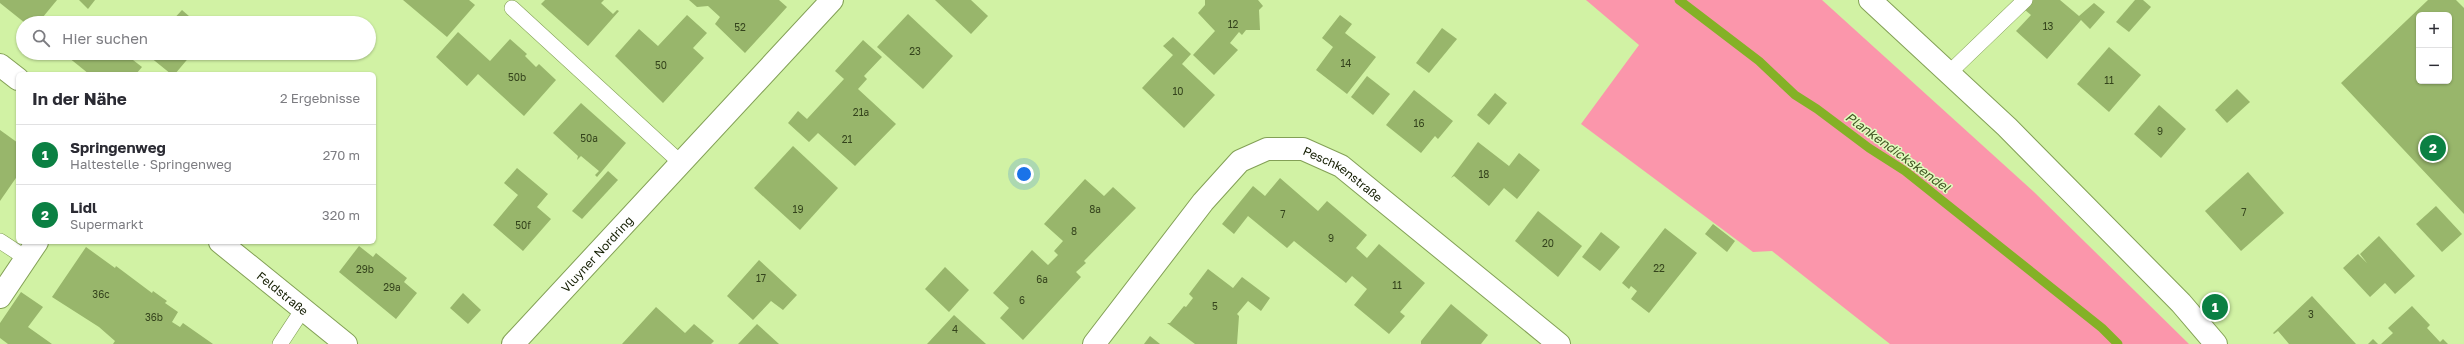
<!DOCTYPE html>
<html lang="de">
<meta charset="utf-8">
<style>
body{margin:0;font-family:"Golos Text",sans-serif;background:#f7f7f7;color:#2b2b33}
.controls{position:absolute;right:12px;top:12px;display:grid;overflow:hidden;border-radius:6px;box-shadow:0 1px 3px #0004}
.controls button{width:36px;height:36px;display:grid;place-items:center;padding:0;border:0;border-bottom:1px solid #e1e1e2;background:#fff;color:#2b2b33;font:20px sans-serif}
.you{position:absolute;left:1024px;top:174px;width:14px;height:14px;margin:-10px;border:3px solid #fff;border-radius:50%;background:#1a73e8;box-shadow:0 0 0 6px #1a73e833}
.badge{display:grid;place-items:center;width:26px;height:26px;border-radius:50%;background:#0b8043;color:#fff;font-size:13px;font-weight:700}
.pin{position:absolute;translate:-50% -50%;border:2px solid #fff;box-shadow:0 1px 4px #0006}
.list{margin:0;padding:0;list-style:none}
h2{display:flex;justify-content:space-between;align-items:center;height:52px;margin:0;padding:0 16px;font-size:17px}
h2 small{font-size:13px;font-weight:400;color:#7c7c81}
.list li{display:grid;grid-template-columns:26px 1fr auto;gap:12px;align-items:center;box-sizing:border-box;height:60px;padding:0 16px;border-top:1px solid #e1e1e2}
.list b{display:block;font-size:15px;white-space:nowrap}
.list p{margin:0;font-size:13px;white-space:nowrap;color:#7c7c81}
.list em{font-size:13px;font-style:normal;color:#7c7c81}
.icon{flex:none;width:22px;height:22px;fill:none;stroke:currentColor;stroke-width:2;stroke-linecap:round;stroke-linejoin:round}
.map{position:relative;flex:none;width:2464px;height:344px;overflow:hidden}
.search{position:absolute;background:#fff;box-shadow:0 1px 3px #0004;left:16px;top:16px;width:360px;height:44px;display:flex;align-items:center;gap:10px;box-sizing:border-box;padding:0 14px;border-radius:22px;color:#7c7c81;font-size:15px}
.panel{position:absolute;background:#fff;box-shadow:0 1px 3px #0004;left:16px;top:72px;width:360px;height:172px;border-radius:6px}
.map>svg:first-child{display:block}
.green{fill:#fb96ab}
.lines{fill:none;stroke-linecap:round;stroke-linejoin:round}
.stream{stroke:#84b126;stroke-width:9}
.building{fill:#98b66b;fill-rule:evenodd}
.service-casing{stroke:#83a056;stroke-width:16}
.minor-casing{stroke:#83a056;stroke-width:24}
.tertiary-casing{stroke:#83a056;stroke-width:24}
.service{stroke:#fff;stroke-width:15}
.minor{stroke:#fff;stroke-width:22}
.tertiary{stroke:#fff;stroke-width:22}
.labels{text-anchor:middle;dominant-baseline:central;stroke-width:3;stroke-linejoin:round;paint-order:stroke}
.number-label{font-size:10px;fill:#34431c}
.street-label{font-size:12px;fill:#131d01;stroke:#e2fdbf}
.water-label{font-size:13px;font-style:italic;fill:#465927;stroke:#e2fdbf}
</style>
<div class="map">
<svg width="2464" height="344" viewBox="0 0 2464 344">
<rect width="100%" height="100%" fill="#d1f2a4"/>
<!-- green -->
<path class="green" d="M1586 0H1822L2034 192 2189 344H1890L1772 251 1753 252 1581 124 1639 45Z"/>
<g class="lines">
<!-- stream -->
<path class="stream" d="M1679 0 1759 61 1795 95 1817 109 1869 148 1905 171 2102 328 2118 344"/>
</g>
<!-- building -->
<g class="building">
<path d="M0 0H57L38 23H25L0 3Z"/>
<path d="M79 0H95L88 9Z"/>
<path d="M403 0H469L475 5 447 37Z"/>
<path d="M545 0H604L601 3 613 14 617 10 619 11 588 46 541 4Z"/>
<path d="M689 0H779L787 7 745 53 715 24 720 17 708 6 697 7Z"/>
<path d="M935 0H971L988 16 971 34Z"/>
<path d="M1205 0H1258L1263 6 1259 10 1260 30H1246L1242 35 1239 32 1230 43 1238 50 1214 75 1193 55 1215 31 1198 13 1205 5Z"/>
<path d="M2033 0H2060L2079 16 2094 3 2105 12 2090 29 2081 20 2047 59 2016 31 2031 15 2025 10Z"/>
<path d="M2135 0H2143L2151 7 2129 32 2116 22Z"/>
<path d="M2428 0H2456L2464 8V214L2341 83ZM2419 15H2449V81H2419Z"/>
<path d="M182 10 197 23H170Z"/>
<path d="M908 14 953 56 923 89 877 47Z"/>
<path d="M687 15 707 33 693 48 704 58 663 103 615 56 639 29 658 46Z"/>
<path d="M1340 15 1352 24 1345 33 1376 57 1347 94 1316 70 1333 47 1322 38Z"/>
<path d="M1442 28 1457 39 1429 73 1416 63Z"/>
<path d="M458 32 490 61 510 39 527 54 525 56 536 67 539 64 556 80 524 116 478 74 467 86 436 57Z"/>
<path d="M1173 37 1191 54 1182 64 1215 95 1184 128 1142 88 1173 55 1163 46Z"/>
<path d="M863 40 882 57 864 76 867 79 858 89 896 124 855 166 818 133 809 142 788 123 798 111 807 119 844 79 835 71Z"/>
<path d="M2109 47 2141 75 2109 112 2077 84Z"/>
<path d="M63 53H124L142 67 136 74H89Z"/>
<path d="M153 53H200L196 59 191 55 175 74H171L150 57Z"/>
<path d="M1367 76 1390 94 1373 115 1351 97Z"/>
<path d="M2237 89 2250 102 2227 123 2215 110Z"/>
<path d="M1414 90 1453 121 1438 139 1435 136 1421 153 1386 125Z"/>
<path d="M1495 93 1507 103 1489 125 1477 115Z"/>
<path d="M581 103 626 143 597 177 595 175 599 171 581 156 577 160 578 156 553 133Z"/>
<path d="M2159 105 2186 129 2161 158 2134 134Z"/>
<path d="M0 130 18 143V175L0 201Z"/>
<path d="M1478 142 1509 166 1519 153 1540 170 1517 199 1504 188 1489 206 1454 176 1451 178Z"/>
<path d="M793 146 838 188 800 230 754 188Z"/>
<path d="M517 168 548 194 537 207 551 219 523 251 493 225 518 195 504 183Z"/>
<path d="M608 171 618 180 582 219 572 211Z"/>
<path d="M2248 172 2284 213 2241 251 2205 211Z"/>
<path d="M1280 178 1318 211 1327 201 1367 235 1356 248 1367 258 1379 244 1425 283 1400 312 1405 316 1389 334 1354 305 1367 289 1352 276 1346 283 1294 241 1287 248 1248 216 1234 234 1222 224 1253 186 1265 196Z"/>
<path d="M1085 179 1104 196 1113 187 1136 208 1084 261 1086 263 1076 272 1081 277 1023 340 1000 318 1009 308 993 293 1032 250 1048 265 1058 255 1054 251 1063 241 1044 224Z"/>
<path d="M2436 206 2462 234 2442 252 2416 224Z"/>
<path d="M1538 211 1582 246 1558 277 1515 241Z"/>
<path d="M1713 224 1735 241 1727 252 1705 234Z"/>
<path d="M1665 228 1697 253 1649 313 1631 299 1637 291 1631 286 1629 289 1622 283Z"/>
<path d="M1601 232 1620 247 1600 271 1582 257Z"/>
<path d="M2379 236 2415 276 2395 294 2385 283 2370 297 2343 268 2358 254 2367 263 2360 254Z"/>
<path d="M359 246 373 257 376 253 407 278 404 282 417 293 396 319 339 272Z"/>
<path d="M86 247 115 268 116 266 152 293 153 291 167 301 165 303 178 312 172 322 180 327 183 323 213 344H113L115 341 99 327 52 297Z"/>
<path d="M759 260 797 295 783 310 771 301 753 320 727 296Z"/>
<path d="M945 267 969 290 949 312 925 289Z"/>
<path d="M1208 269 1233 288 1242 277 1270 298 1261 311 1248 301 1237 314 1239 316 1237 344H1195L1167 323H1170L1184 306 1186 307 1193 298 1189 294Z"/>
<path d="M21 292 43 307 28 327 52 344H8L0 338V323Z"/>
<path d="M463 293 481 310 468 324 450 308Z"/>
<path d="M2312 296 2356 344H2289L2278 331 2274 334 2273 333Z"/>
<path d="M1451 304 1488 335 1481 344H1421V341Z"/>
<path d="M2412 306 2430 325 2427 328 2440 342 2443 339 2448 344H2381L2393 333 2388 328Z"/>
<path d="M656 307 685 333 694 324 714 341 711 344H622Z"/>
<path d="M954 315 986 344H927Z"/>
<path d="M757 324 779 344H738Z"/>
<path d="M1150 336 1160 344H1144Z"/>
<path d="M2373 339 2378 344H2368Z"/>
</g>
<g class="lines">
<!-- service casing -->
<g class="service-casing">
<g id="service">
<path d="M512 8 682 164"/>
<path d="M1949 73 2025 0"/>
<path d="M0 241 26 258"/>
<path d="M280 344 303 309"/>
</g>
</g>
<!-- minor casing -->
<g class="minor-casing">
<g id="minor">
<path d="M1870 0 2007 127 2181 303 2216 344"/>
<path d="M0 65 18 79"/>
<path id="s1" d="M220 242 346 344"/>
<path d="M0 297 37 242"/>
<path id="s2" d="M1094 344 1203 202 1240 161 1267 149H1303L1341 166 1559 344"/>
</g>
</g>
<!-- tertiary casing -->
<g class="tertiary-casing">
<g id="tertiary">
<path id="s3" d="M513 344 832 0"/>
</g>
</g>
<!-- service -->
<use href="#service" class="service"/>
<!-- minor -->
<use href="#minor" class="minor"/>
<!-- tertiary -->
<use href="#tertiary" class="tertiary"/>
</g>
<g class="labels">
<!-- number labels -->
<g class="number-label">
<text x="1233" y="24">12</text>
<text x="2048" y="26">13</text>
<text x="740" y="27">52</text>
<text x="915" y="51">23</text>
<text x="1346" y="63">14</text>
<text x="661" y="65">50</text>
<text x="517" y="77">50b</text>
<text x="2109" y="80">11</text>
<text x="1178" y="91">10</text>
<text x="861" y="112">21a</text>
<text x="1419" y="123">16</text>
<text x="2160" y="131">9</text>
<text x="589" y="138">50a</text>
<text x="847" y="139">21</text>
<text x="1484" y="174">18</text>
<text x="798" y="209">19</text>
<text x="1095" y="209">8a</text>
<text x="2244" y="212">7</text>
<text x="1283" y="214">7</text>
<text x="523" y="225">50f</text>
<text x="1074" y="231">8</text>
<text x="1331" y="238">9</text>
<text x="1548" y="243">20</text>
<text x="1659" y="268">22</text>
<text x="365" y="269">29b</text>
<text x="761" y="278">17</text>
<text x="1042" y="279">6a</text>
<text x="1397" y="285">11</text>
<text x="392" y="287">29a</text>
<text x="101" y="294">36c</text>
<text x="1022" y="300">6</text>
<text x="1215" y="306">5</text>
<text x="2311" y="314">3</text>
<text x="154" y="317">36b</text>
<text x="955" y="329">4</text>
</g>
<!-- street labels -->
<g class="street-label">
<text stroke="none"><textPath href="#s2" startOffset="347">Peschkenstraße</textPath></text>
<text stroke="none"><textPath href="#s3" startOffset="123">Vluyner Nordring</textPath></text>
<text stroke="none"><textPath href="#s1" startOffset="81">Feldstraße</textPath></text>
</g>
<!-- water labels -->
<g class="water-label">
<text transform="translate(1898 152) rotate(36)">Plankendickskendel</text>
</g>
</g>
</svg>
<div class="controls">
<button>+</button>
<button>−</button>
</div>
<div class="you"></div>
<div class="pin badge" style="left:2215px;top:307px">1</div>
<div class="pin badge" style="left:2433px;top:148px">2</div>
<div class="search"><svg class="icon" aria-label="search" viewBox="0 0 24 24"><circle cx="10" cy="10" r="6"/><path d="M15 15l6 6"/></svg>Hier suchen</div>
<section class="panel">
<h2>In der Nähe<small>2 Ergebnisse</small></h2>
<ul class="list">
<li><span class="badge">1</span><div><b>Springenweg</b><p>Haltestelle · Springenweg</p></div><em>270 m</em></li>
<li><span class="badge">2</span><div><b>Lidl</b><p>Supermarkt</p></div><em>320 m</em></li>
</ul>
</section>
</div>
